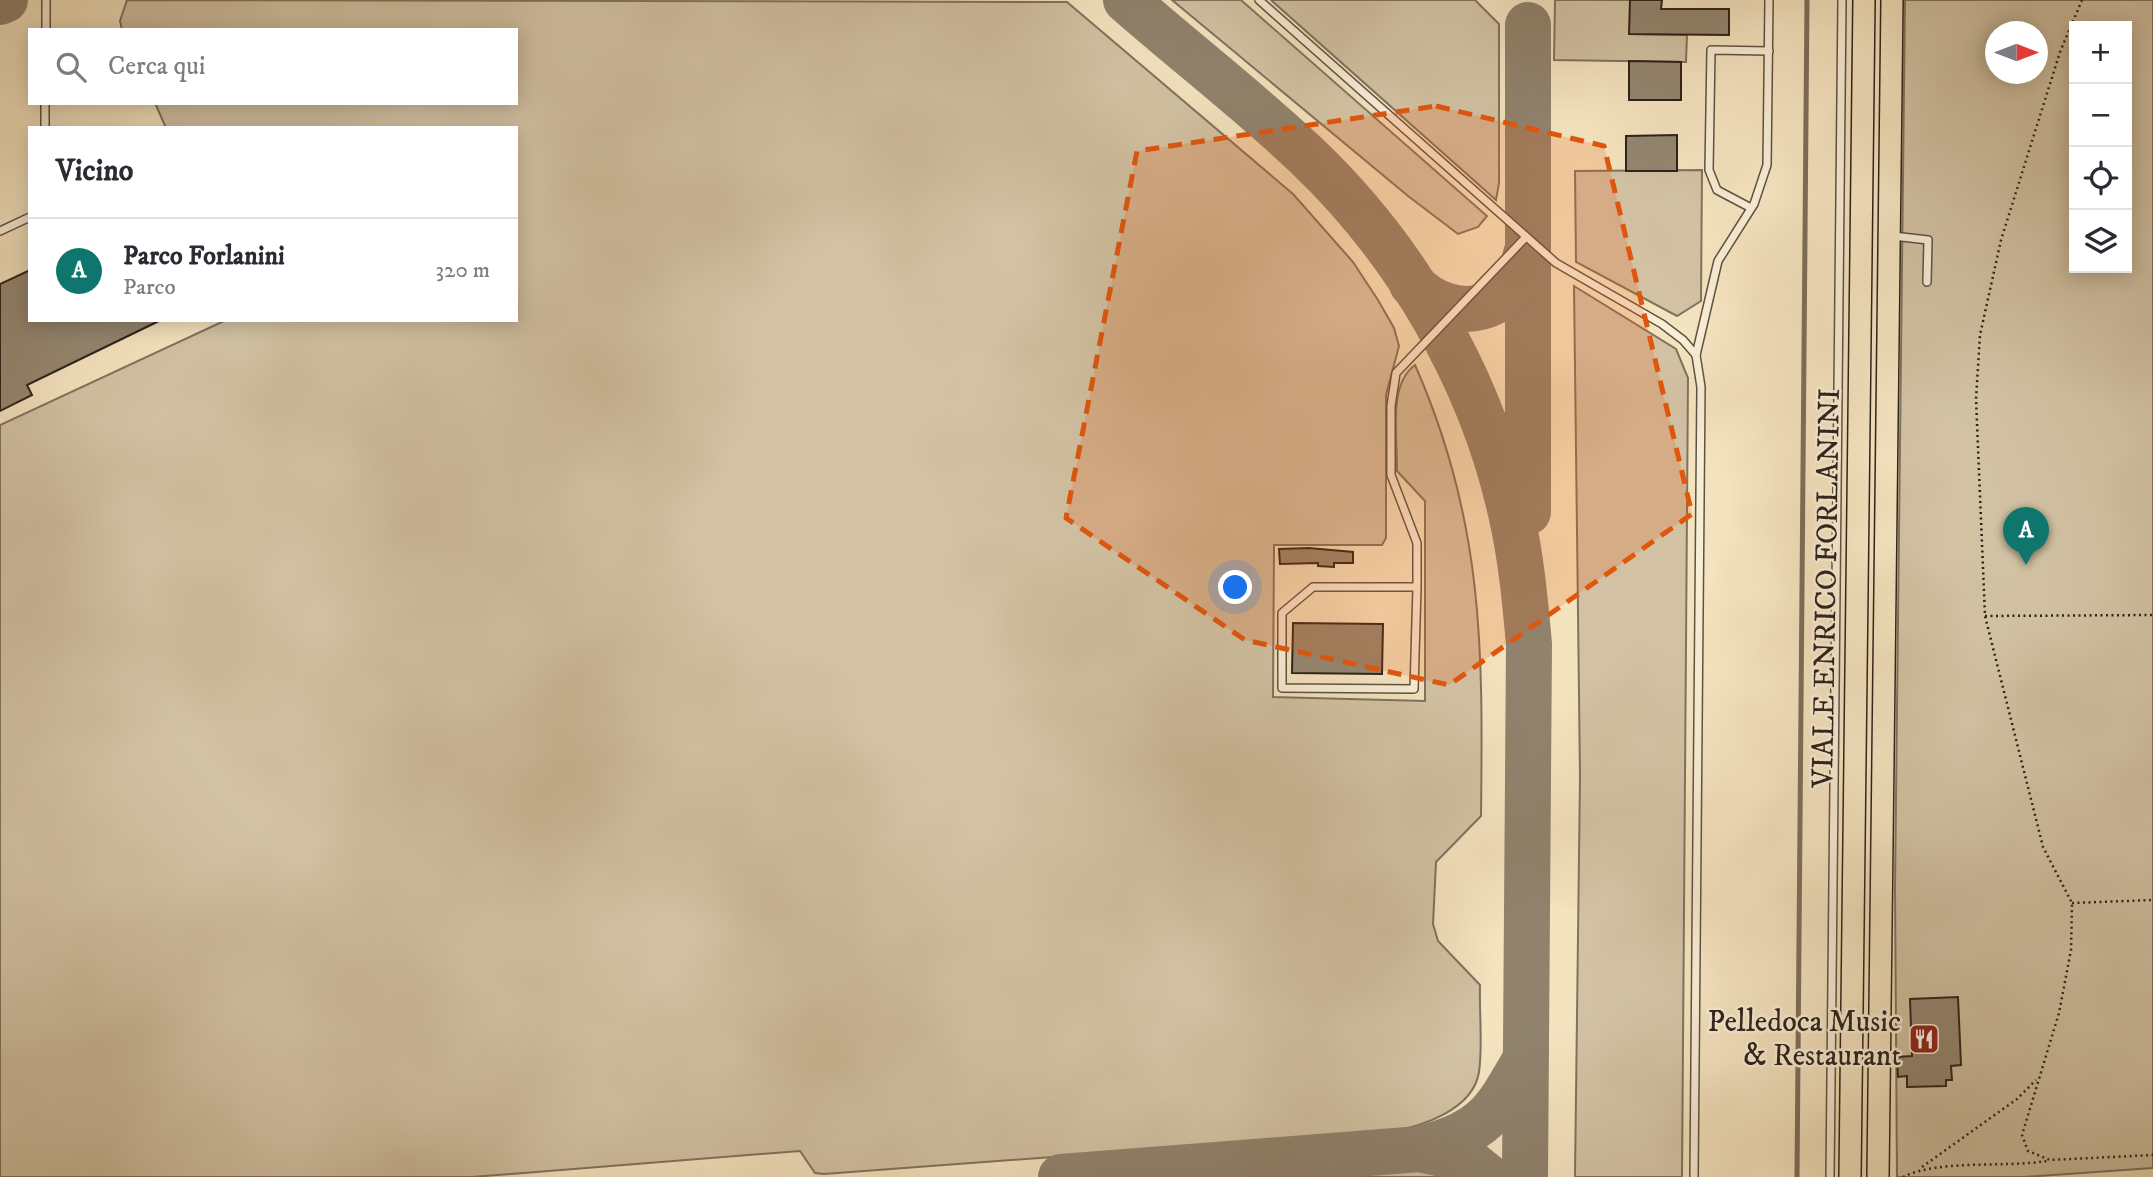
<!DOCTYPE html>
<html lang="it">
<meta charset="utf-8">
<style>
body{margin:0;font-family:"IM FELL DW Pica",serif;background:#f7f7f7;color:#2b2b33}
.controls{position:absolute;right:21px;top:21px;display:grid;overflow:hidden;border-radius:0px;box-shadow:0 4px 18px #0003}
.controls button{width:63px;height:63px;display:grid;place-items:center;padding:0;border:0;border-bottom:2px solid #e1e1e2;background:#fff;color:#2b2b33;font:35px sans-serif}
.compass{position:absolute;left:1985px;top:21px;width:63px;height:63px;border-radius:50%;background:#fff;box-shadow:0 4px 18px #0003;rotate:90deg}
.you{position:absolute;left:1236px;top:588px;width:24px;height:24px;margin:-18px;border:5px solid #fff;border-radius:50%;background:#1a73e8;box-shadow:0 0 0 10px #1a73e833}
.badge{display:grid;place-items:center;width:46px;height:46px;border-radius:50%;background:#0f766e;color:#fff;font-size:23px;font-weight:700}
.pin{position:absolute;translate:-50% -58px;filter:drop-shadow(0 2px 4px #0008)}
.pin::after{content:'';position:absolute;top:37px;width:24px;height:21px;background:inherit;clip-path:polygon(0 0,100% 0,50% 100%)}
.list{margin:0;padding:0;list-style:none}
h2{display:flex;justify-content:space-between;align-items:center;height:91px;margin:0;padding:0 28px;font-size:30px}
h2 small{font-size:23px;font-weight:400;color:#7c7c81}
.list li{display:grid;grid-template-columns:46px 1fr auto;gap:21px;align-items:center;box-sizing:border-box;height:105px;padding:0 28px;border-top:2px solid #e1e1e2}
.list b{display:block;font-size:26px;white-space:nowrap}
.list p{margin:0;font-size:23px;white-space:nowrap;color:#7c7c81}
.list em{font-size:23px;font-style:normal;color:#7c7c81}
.icon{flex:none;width:38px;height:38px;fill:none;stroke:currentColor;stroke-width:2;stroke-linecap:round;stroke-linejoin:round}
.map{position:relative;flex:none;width:2153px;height:1177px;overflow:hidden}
.search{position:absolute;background:#fff;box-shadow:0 4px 18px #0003;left:28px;top:28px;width:490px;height:77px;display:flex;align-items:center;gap:18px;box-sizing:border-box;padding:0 24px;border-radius:0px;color:#7c7c81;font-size:26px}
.panel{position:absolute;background:#fff;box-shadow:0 4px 18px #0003;left:28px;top:126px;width:490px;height:196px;border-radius:0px}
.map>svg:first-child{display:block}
.green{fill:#d2c2a3;stroke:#80725e;stroke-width:2;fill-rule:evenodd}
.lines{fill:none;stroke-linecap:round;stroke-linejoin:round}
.stream{stroke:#7c6e5b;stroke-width:5}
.taxiway{stroke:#90826c;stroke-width:46}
.building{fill:#948670;stroke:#2d221a;stroke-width:2}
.lane-casing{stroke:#5f5243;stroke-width:10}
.primary-casing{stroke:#2d221a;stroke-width:24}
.path{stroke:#2d221a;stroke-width:2.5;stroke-dasharray:2 3.5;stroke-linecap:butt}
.lane{stroke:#f8edd5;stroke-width:7}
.primary{stroke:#f4e3bf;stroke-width:21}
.marked{fill:#df560d;fill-opacity:0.2;stroke:#df560d;stroke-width:5;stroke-dasharray:14 9;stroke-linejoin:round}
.labels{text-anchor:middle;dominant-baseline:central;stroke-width:5;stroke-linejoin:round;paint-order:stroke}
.street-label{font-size:30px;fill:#2d221a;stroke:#f8edd5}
.poi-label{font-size:30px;fill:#2d221a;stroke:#f8edd5;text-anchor:end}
</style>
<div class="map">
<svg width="2153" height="1177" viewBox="0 0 2153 1177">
<rect width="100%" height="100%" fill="#f4e3bf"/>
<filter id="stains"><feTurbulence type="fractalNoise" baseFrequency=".00286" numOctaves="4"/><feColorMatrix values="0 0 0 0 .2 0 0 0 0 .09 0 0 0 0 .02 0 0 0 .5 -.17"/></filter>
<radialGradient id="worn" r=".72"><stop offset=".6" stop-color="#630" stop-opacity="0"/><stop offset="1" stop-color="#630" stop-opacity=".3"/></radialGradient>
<!-- green -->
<g class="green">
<path d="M127 0 1067 2 1293 194 1353 262 1378 300 1394 328 1399 346 1386 395V538L1382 545H1274L1273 697 1425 701V501L1397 471C1398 440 1387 385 1415 365 1484 521 1483 649 1481 816L1436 862 1433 924 1438 941 1480 985C1479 1013 1483 1044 1479 1072 1473 1110 1421 1127 1389 1132L824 1174 815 1173 800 1151 472 1177H0V425L226 320H516V128H166L155 103H516V30H122L120 21Z"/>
<path d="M1172 0H1241L1487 216 1478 227 1458 234 1408 196Z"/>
<path d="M1271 0H1475L1499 24V183L1496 200Z"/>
<path d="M1555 0H1630V34L1687 35 1686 62 1554 60Z"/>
<path d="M1905 0H2153V1168L2024 1177H1897L1895 887ZM2074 26H2127V268H2074ZM1996 32H2038V74H1996Z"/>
<path d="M1702 170 1701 301 1677 316 1576 262 1575 171Z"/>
<path d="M1574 286 1676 349 1688 378 1682 1177H1575L1580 776Z"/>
<path d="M1396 1170 1421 1171 1444 1177H1297Z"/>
</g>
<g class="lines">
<!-- stream -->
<path class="stream" d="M1797 1177 1807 0"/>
<!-- taxiway -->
<g class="taxiway">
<path d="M1126 0C1185 52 1249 101 1306 155 1406 250 1481 378 1511 513 1521 556 1525 600 1529 644L1525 1177"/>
<path d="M0 2 5 0"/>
<path d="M1528 25V512"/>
<path d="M1412 284C1453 326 1514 314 1526 254"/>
<path d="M1420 1149 1466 1159 1488 1177"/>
<path d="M1061 1177 1420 1149C1485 1131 1493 1116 1525 1060"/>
</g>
</g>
<!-- building -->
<g class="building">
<path d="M1630 0H1662L1661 9H1729V35L1629 34Z"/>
<path d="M1629 61 1681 62V100H1629Z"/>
<path d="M1677 135V171H1626V136Z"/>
<path d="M30 270V320H161L27 385 32 395 0 411V284Z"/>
<path d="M1309 548 1353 552V563H1334V567L1318 566V563L1280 564 1279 549Z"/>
<path d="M1293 623 1383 624 1382 674 1292 673Z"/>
<path d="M1958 997 1961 1065 1951 1066 1952 1080H1946V1086L1907 1087V1076L1898 1077 1897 1057 1912 1056 1910 999Z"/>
</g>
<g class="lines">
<!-- lane casing -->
<g class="lane-casing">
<g id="lane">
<path d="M1259 0 1556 263 1662 324 1683 340 1696 355 1701 387 1694 1177"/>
<path d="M46 30V0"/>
<path d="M45 128V103"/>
<path d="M1751 208 1717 190 1709 170 1711 50 1769 51"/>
<path d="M0 231 30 217"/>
<path d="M1893 236 1928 240 1927 282"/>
<path d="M1696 355 1718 261 1754 204 1767 165 1769 0"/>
<path d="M1417 587 1414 689 1282 688V613L1313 587H1417V543L1391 475V406L1396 373 1526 237"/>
<path d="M1830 1177 1842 0"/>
</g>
</g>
<!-- primary casing -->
<g class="primary-casing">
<g id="primary">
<path d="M1850 1177 1864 0"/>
<path d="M1878 1177 1892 0"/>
</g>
</g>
<!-- path -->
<g class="path">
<path d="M2082 0 2060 52 2001 240 1980 335 1976 399 1985 616 2043 847 2072 903 2071 950 2059 1013 2022 1135 2028 1151 2050 1160 2153 1155"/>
<path d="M1985 616 2153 615"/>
<path d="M2072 903 2153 900"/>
<path d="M1922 1167 2017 1099 2036 1080"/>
<path d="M1903 1177C1939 1159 2004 1168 2047 1161"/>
</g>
<!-- lane -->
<use href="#lane" class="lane"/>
<!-- primary -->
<use href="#primary" class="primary"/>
</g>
<!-- marked area -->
<path class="marked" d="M1436 106 1604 146 1692 514 1449 685 1245 640 1066 518 1137 151Z"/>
<!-- icons -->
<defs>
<g id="restaurant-square" transform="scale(1.575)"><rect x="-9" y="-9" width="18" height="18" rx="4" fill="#8f2418" stroke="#f8edd5"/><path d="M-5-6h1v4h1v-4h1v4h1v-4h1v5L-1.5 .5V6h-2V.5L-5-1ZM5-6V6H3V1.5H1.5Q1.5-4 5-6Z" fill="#fff"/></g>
</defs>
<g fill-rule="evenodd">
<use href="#restaurant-square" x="1924" y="1039"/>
</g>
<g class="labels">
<!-- street labels -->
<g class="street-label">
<text transform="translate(1827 588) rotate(-89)">VIALE ENRICO FORLANINI</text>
</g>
<!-- poi labels -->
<g class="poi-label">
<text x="1901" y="1022">Pelledoca Music<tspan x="1901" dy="34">&amp; Restaurant</tspan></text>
</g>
</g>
<rect width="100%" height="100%" filter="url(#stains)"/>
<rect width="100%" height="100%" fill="url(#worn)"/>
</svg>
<div class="controls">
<button>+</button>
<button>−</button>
<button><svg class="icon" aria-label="locate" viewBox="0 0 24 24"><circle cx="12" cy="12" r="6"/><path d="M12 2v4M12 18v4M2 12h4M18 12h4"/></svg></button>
<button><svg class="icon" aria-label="layers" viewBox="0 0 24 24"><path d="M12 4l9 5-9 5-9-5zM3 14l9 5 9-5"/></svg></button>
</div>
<svg class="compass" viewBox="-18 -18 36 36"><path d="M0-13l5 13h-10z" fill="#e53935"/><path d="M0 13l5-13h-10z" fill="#7c7c81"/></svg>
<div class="you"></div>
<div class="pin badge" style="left:2026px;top:565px">A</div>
<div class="search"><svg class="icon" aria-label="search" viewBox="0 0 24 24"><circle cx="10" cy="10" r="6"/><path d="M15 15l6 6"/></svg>Cerca qui</div>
<section class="panel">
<h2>Vicino<small></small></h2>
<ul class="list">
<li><span class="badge">A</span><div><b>Parco Forlanini</b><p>Parco</p></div><em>320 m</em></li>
</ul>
</section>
</div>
